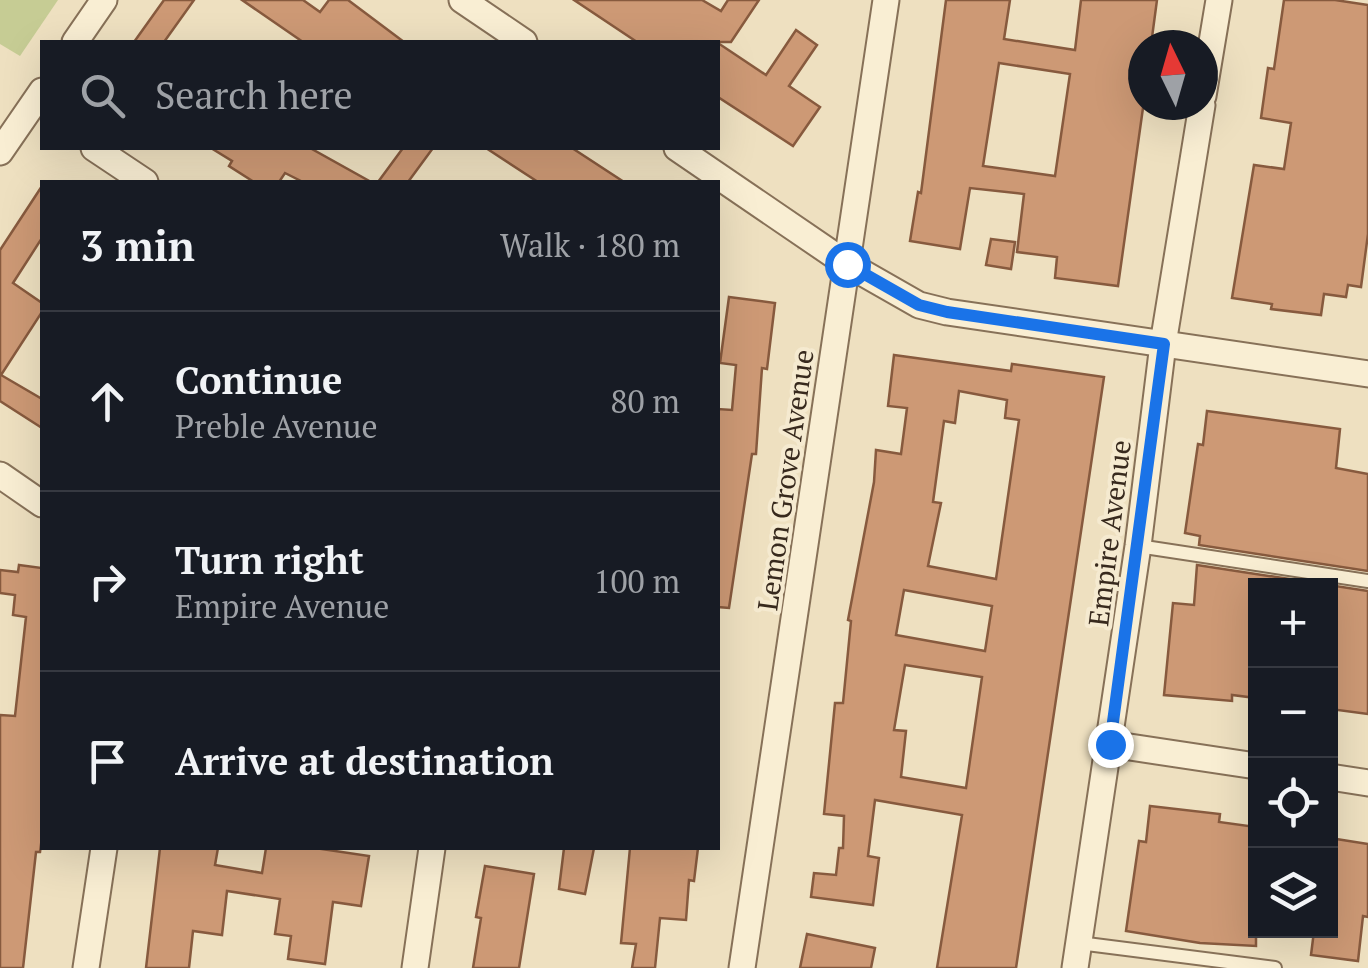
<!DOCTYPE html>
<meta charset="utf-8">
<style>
body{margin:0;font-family:"PT Serif",serif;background:#20242c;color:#f1f3f6}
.controls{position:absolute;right:30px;bottom:30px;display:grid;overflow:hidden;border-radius:0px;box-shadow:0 10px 40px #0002}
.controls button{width:90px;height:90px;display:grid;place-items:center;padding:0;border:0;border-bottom:2px solid #363941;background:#171b24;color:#f1f3f6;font:50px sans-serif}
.compass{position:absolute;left:1128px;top:30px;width:90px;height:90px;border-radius:50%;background:#171b24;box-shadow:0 10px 40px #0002;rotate:355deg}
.stop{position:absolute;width:30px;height:30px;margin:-22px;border:8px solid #1a73e8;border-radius:50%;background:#fff}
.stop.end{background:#1a73e8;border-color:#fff;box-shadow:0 2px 10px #0008}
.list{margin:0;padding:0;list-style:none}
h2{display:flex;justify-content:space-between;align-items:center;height:130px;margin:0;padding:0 40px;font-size:42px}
h2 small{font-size:32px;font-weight:400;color:#9ea1a6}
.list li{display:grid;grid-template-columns:65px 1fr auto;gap:30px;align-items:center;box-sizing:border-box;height:180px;padding:0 40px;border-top:2px solid #363941}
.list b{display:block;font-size:38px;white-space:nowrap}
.list p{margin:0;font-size:32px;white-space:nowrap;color:#9ea1a6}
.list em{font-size:32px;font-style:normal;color:#9ea1a6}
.icon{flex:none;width:55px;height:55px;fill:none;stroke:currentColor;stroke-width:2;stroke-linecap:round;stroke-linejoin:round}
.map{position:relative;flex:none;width:1368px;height:968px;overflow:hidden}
.search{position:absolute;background:#171b24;box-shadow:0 10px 40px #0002;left:40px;top:40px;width:680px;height:110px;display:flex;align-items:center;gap:25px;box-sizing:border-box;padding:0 35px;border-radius:0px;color:#9ea1a6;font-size:38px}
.panel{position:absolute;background:#171b24;box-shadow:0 10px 40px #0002;left:40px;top:180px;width:680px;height:670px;border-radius:0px}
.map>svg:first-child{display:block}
.green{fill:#c6cc94}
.building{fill:#cd9975;stroke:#875a3e;stroke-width:2.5;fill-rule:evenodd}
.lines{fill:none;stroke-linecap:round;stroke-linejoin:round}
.service-casing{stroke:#877158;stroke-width:16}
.minor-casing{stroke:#877158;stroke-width:29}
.service{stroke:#f9eed3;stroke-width:12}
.minor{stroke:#f9eed3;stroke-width:25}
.route{stroke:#1a73e8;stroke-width:12}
.labels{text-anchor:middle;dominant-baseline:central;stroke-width:8;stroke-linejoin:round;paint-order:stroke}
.street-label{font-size:28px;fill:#37291d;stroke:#f5ead0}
</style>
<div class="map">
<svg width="1368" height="968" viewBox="0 0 1368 968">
<rect width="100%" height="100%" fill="#eee0c0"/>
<!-- green -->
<path class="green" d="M0 0H58L20 56 0 44Z"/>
<!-- building -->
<g class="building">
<path d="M164 0H194L164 42H134Z"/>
<path d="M242 0H303L320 12 329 0H348L404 42H303Z"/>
<path d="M574 0H702L721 11 728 0H759L731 42H637Z"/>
<path d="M946 0H1010L1004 39 1075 50 1081 0H1157L1151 45H1143V108L1118 286 1055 278 1057 257 1017 252 1024 194 970 188 960 249 910 241 918 192 921 193ZM999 63 1070 74 1055 176 983 166Z"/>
<path d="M1284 0H1335L1368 5V234L1361 287 1348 285 1346 297 1324 294 1321 315 1271 309 1272 304 1232 298 1254 165 1284 169 1291 123 1261 118 1268 68 1274 69Z"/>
<path d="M796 30 817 45 789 86 820 107 793 146 718 97V43L766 75Z"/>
<path d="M211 148H310L371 182H303L285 173 279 182H254L229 166 232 161Z"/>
<path d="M403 148H433L408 182H378Z"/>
<path d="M486 148H572L624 182H538Z"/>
<path d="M42 186V238L13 283 42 303V312L1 375 42 399V428L0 401V250Z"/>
<path d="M991 239 1015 242 1011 269 986 265Z"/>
<path d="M729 297 775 303 767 369 762 368 756 454H752L729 608 718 607V409L732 410 736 365 720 363Z"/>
<path d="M894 355 1011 371 1012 364 1104 377 1016 968H937L962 815 875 800 868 856 879 858 873 905 811 897 814 873 836 875 839 848H843L844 816 824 814 835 703H843L851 621 848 620 874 482 876 450 901 454 907 408 888 406ZM959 391 1007 400 1005 418 1019 420 996 579 928 566 941 503 933 502 944 421 955 423ZM904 590 992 606 985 651 896 635ZM905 665 982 677 966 788 901 777 906 731 894 730Z"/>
<path d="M1207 411 1340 429 1336 468 1368 474V571L1199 545 1200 536 1185 533 1198 444 1203 445Z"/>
<path d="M19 565 42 568V837L40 852H36L23 968H0V715L15 716 26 617 13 615 15 595 0 593V570L18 572Z"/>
<path d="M1197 565 1368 591V714L1330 709V586H1256V698L1232 695V701L1164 695 1173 603 1194 605Z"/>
<path d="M1150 806 1220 814 1219 822 1256 827V946L1200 943 1126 931 1139 841 1146 842Z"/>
<path d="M1330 838 1368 844V917L1363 916 1358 961 1311 955 1314 931 1330 933Z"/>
<path d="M160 848H218L215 865 262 873 266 848H315L369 856 361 906 333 902 325 964 288 959 291 936 275 934 280 899 227 891 222 935 193 931 189 968H146Z"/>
<path d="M564 848H594L585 894 559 889Z"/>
<path d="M630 848H698L694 881 689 880 686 920 660 918 655 968H632L636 944 621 943Z"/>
<path d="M485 866 534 874 519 968H473L481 918 476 917Z"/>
<path d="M807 934 875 948 871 968H800Z"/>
</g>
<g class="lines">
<!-- service casing -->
<g class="service-casing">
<g id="service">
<path d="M1138 546 1368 581"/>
<path d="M1079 943 1275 968"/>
</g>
</g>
<!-- minor casing -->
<g class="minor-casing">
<g id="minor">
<path d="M462 0 524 42"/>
<path d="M75 42 104 0"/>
<path d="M1203 96 1219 0"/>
<path d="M94 148 145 182"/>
<path d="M677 148 847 264 919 305 947 312 1368 374"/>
<path d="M0 152 42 91"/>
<path d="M0 475 42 504"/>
<path d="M1110 744 1256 766"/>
<path d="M1330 777 1368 783"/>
<path d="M86 968 104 848"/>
<path d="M415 968 432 848"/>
<path d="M742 968 886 0"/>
<path d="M1075 968 1138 546 1163 344 1202 105"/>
</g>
</g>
<!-- service -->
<use href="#service" class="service"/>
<!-- minor -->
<use href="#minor" class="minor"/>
</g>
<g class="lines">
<!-- route -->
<path class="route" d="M847 264 919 305 947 312 1164 344 1110 744"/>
</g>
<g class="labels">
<!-- street labels -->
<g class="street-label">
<text transform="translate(785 480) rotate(-82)">Lemon Grove Avenue</text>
<text transform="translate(1109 533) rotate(-83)">Empire Avenue</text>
</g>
</g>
</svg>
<div class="controls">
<button>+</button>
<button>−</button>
<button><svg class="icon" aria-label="locate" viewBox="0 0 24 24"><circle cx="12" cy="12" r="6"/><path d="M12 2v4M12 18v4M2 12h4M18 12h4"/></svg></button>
<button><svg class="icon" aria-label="layers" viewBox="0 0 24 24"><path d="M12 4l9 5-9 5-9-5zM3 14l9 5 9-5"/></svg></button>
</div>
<svg class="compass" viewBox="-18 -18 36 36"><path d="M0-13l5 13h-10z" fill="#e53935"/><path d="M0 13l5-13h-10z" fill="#9ea1a6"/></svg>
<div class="stop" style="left:847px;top:264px"></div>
<div class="stop end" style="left:1110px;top:744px"></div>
<div class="search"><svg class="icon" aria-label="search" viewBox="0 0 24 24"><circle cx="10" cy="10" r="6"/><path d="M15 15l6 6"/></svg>Search here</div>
<section class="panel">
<h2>3 min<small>Walk · 180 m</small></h2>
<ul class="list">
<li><svg class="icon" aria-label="ahead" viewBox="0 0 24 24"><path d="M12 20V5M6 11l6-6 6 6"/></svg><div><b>Continue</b><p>Preble Avenue</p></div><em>80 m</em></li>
<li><svg class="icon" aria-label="right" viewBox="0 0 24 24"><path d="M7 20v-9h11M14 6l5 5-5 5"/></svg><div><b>Turn right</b><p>Empire Avenue</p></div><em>100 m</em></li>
<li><svg class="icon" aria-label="arrive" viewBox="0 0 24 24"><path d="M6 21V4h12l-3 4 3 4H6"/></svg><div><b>Arrive at destination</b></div></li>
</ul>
</section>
</div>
